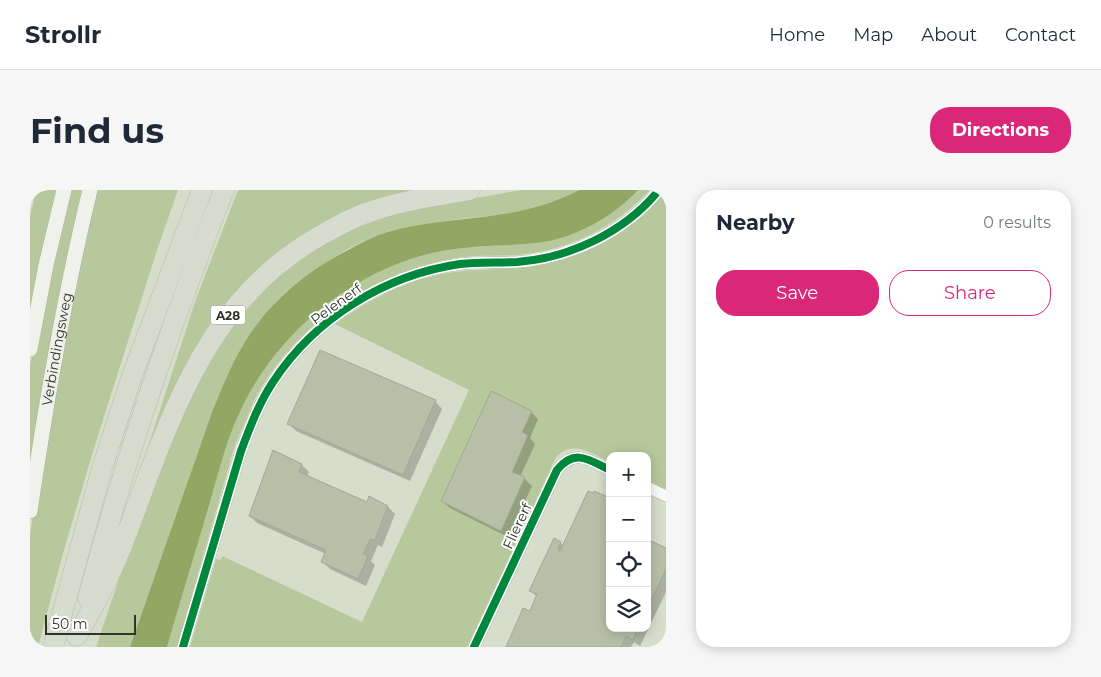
<!DOCTYPE html>
<meta charset="utf-8">
<style>
body{margin:0;font-family:Montserrat,sans-serif;background:#f6f6f7;color:#1f2937}
.controls{position:absolute;right:15px;bottom:15px;display:grid;overflow:hidden;border-radius:10px;box-shadow:0 2px 12px #0003}
.controls button{width:45px;height:45px;display:grid;place-items:center;padding:0;border:0;border-bottom:1px solid #e0e1e3;background:#fff;color:#1f2937;font:25px sans-serif}
.scale{position:absolute;left:15px;bottom:12px;width:91px;box-sizing:border-box;padding-left:5px;border:2px solid #303527;border-top:0;font-size:14px;line-height:18px;white-space:nowrap;color:#303527;-webkit-text-stroke:4px #fff;paint-order:stroke}
.list{margin:0;padding:0;list-style:none}
h2{display:flex;justify-content:space-between;align-items:center;height:65px;margin:0;padding:0 20px;font-size:21px}
h2 small{font-size:16px;font-weight:400;color:#747a83}
.actions{display:flex;gap:10px;padding:15px 20px}
.actions a{flex:1;padding:11px 0;border:1px solid #db2777;border-radius:20px;text-align:center;font-size:18px;color:#db2777}
.actions .main{background:#db2777;color:#fff}
.icon{flex:none;width:28px;height:28px;fill:none;stroke:currentColor;stroke-width:2;stroke-linecap:round;stroke-linejoin:round}
.map{position:relative;flex:none;width:636px;height:457px;overflow:hidden;border-radius:20px}
header{display:flex;align-items:center;gap:30px;box-sizing:border-box;height:70px;padding:0 25px;background:#fff;border-bottom:1px solid #e0e1e3}
header strong{font-size:24px}
nav{display:flex;gap:28px;margin-inline-start:auto;font-size:18px}
.intro{display:flex;align-items:center;justify-content:space-between;box-sizing:border-box;height:120px;padding:0 30px}
h1{margin:0;font-size:35px}
.button{padding:12px 22px;border-radius:20px;background:#db2777;color:#fff;font-size:18px;font-weight:700}
main{display:flex;gap:30px;padding:0 30px}
aside{flex:1;background:#fff;border-radius:20px;box-shadow:0 2px 12px #0003}
.map>svg:first-child{display:block}
.green{fill:#b7c89c}
.water{fill:#91a764}
.shadow{fill:#0003}
.building{fill:#b7c0a7;stroke:#a2a899}
.lines{fill:none;stroke-linecap:round;stroke-linejoin:round}
.minor-casing{stroke:#abb1a2;stroke-width:12}
.secondary-casing{stroke:#abb1a2;stroke-width:16}
.motorway-casing{stroke:#b8bcb1;stroke-width:21}
.minor{stroke:#f9faf7;stroke-width:11}
.secondary{stroke:#eff1eb;stroke-width:15}
.motorway{stroke:#d8dccf;stroke-width:20}
.cycleway-casing{stroke:#fff;stroke-width:11}
.cycleway{stroke:#00873e;stroke-width:8}
.labels{text-anchor:middle;dominant-baseline:central;stroke-width:4;stroke-linejoin:round;paint-order:stroke}
.shield{fill:#fff;stroke:#6e7268;stroke-width:1}
.shield-label{font-size:12px;font-weight:bold;fill:#303527}
.street-label{font-size:14px;fill:#303527;stroke:#fff}
</style>
<header>
<strong>Strollr</strong>
<nav><a>Home</a><a>Map</a><a>About</a><a>Contact</a></nav>
</header>
<div class="intro"><h1>Find us</h1><a class="button">Directions</a></div>
<main>
<div class="map">
<svg width="636" height="457" viewBox="0 0 636 457">
<rect width="100%" height="100%" fill="#d6ddca"/>
<!-- green -->
<g class="green">
<path d="M6 0H30L0 140V27Z"/>
<path d="M37 0H56L0 293V176L14 101Z"/>
<path d="M64 0H148L128 57 64 258 32 367 8 457H0V346L7 297Z"/>
<path d="M208 0H413L251 66 116 263 166 109Z"/>
<path d="M491 0H549C531 10 512 17 492 21 465 27 437 27 410 32 393 35 375 37 358 42 336 48 315 60 297 72 282 82 267 91 254 104 220 136 199 179 182 222L100 457H66L92 380 160 205 169 186 204 133 249 86 283 60 324 39 367 23 389 18Z"/>
<path d="M608 0H620C585 37 539 61 487 65 467 66 446 65 426 68 342 82 265 134 225 209 218 224 212 239 205 255L147 457H137C151 409 166 360 180 312 188 285 196 252 208 226 239 155 303 97 375 71 394 64 414 60 434 58 458 55 482 56 506 53 513 52 520 49 527 47 558 38 586 24 608 0Z"/>
<path d="M636 1V299L617 290V266H580V272C562 264 541 248 525 269L437 457H160L186 369 191 370 192 366 332 432 439 200 305 134C338 111 372 92 412 84 437 79 462 80 488 78 545 73 600 46 636 1Z"/>
</g>
<!-- water -->
<path class="water" d="M549 0H608C582 28 543 49 506 53 482 56 458 55 434 58 414 60 394 64 375 71 303 97 239 155 208 226 196 252 188 285 180 312 166 360 151 409 137 457H100L182 222C193 195 204 168 220 144 245 107 280 79 320 59 332 52 344 46 358 42 375 37 392 34 410 32 461 25 502 25 549 0Z"/>
<!-- shadow -->
<g class="shadow">
<path d="M405 211 412 219 380 291 266 241 259 234Z"/>
<path d="M501 222 508 229 500 248 505 254 490 287 494 288 502 296 478 347 420 318 412 311Z"/>
<path d="M272 275 279 282 277 287 337 314 358 317 365 324 352 357 348 355 341 371 345 375 336 396 300 379 293 372 296 364 227 333 220 326Z"/>
<path d="M617 350 636 359V402L610 456 604 452 601 457H477L500 422 507 407 501 401 530 353 534 356 580 438H617Z"/>
</g>
<!-- building -->
<g class="building">
<path d="M290 160 406 210 373 285 257 234Z"/>
<path d="M461 201 502 221 492 242 498 245 482 282 495 287 471 341 411 311Z"/>
<path d="M243 260 272 274 269 282 337 312 339 306 358 316 345 350 340 349 333 364 338 366 328 389 291 372 296 360 219 326Z"/>
<path d="M558 301 563 303 564 301 580 308V438H608L603 450 596 446 591 457H476L493 418 500 421 507 404 499 401 524 348 531 352 528 360 530 361Z"/>
<path d="M617 349 636 358V379L617 419Z"/>
</g>
<g class="lines">
<!-- minor casing -->
<g class="minor-casing">
<g id="minor">
<path d="M617 297 636 306"/>
<path d="M153 457 211 261C220 237 229 213 243 192 285 128 355 85 430 74 449 72 468 73 487 72 540 68 595 42 629 0"/>
<path d="M444 457 527 280C545 258 559 270 580 280"/>
</g>
</g>
<!-- secondary casing -->
<g class="secondary-casing">
<g id="secondary">
<path d="M0 159 16 75 34 0"/>
<path id="s1" d="M0 321C16 213 34 106 60 0"/>
</g>
</g>
<!-- motorway casing -->
<g class="motorway-casing">
<g id="motorway">
<path d="M58 408C95 270 141 133 194 0"/>
<path d="M47 446C59 424 72 402 82 379 98 345 109 308 123 273 159 178 202 93 295 43 309 35 322 28 336 23 369 11 405 6 440 0"/>
<path d="M23 457 72 278 102 186 172 0"/>
</g>
</g>
<!-- minor -->
<use href="#minor" class="minor"/>
<!-- secondary -->
<use href="#secondary" class="secondary"/>
<!-- motorway -->
<use href="#motorway" class="motorway"/>
<!-- cycleway casing -->
<g class="cycleway-casing">
<g id="cycleway">
<path d="M153 457 211 261C220 237 229 213 243 192 285 128 355 85 430 74 449 72 468 73 487 72 540 68 595 42 629 0"/>
<path d="M444 457 527 280C545 258 559 270 580 280"/>
</g>
</g>
<!-- cycleway -->
<use href="#cycleway" class="cycleway"/>
</g>
<g class="labels">
<!-- shield labels -->
<rect class="shield" x="180.5" y="115.5" width="35" height="19" rx="4"/>
<g class="shield-label">
<text x="198" y="125">A28</text>
</g>
<!-- street labels -->
<g class="street-label">
<text transform="translate(306 114) rotate(-36)">Pelenerf</text>
<text stroke="none"><textPath href="#s1" startOffset="164">Verbindingsweg</textPath></text>
<text transform="translate(487 336) rotate(-65)">Fliererf</text>
</g>
</g>
</svg>
<div class="controls">
<button>+</button>
<button>−</button>
<button><svg class="icon" aria-label="locate" viewBox="0 0 24 24"><circle cx="12" cy="12" r="6"/><path d="M12 2v4M12 18v4M2 12h4M18 12h4"/></svg></button>
<button><svg class="icon" aria-label="layers" viewBox="0 0 24 24"><path d="M12 4l9 5-9 5-9-5zM3 14l9 5 9-5"/></svg></button>
</div>
<div class="scale">50 m</div>
</div>
<aside>
<h2>Nearby<small>0 results</small></h2>
<ul class="list">
</ul>
<div class="actions"><a class="main">Save</a><a>Share</a></div>
</aside>
</main>
